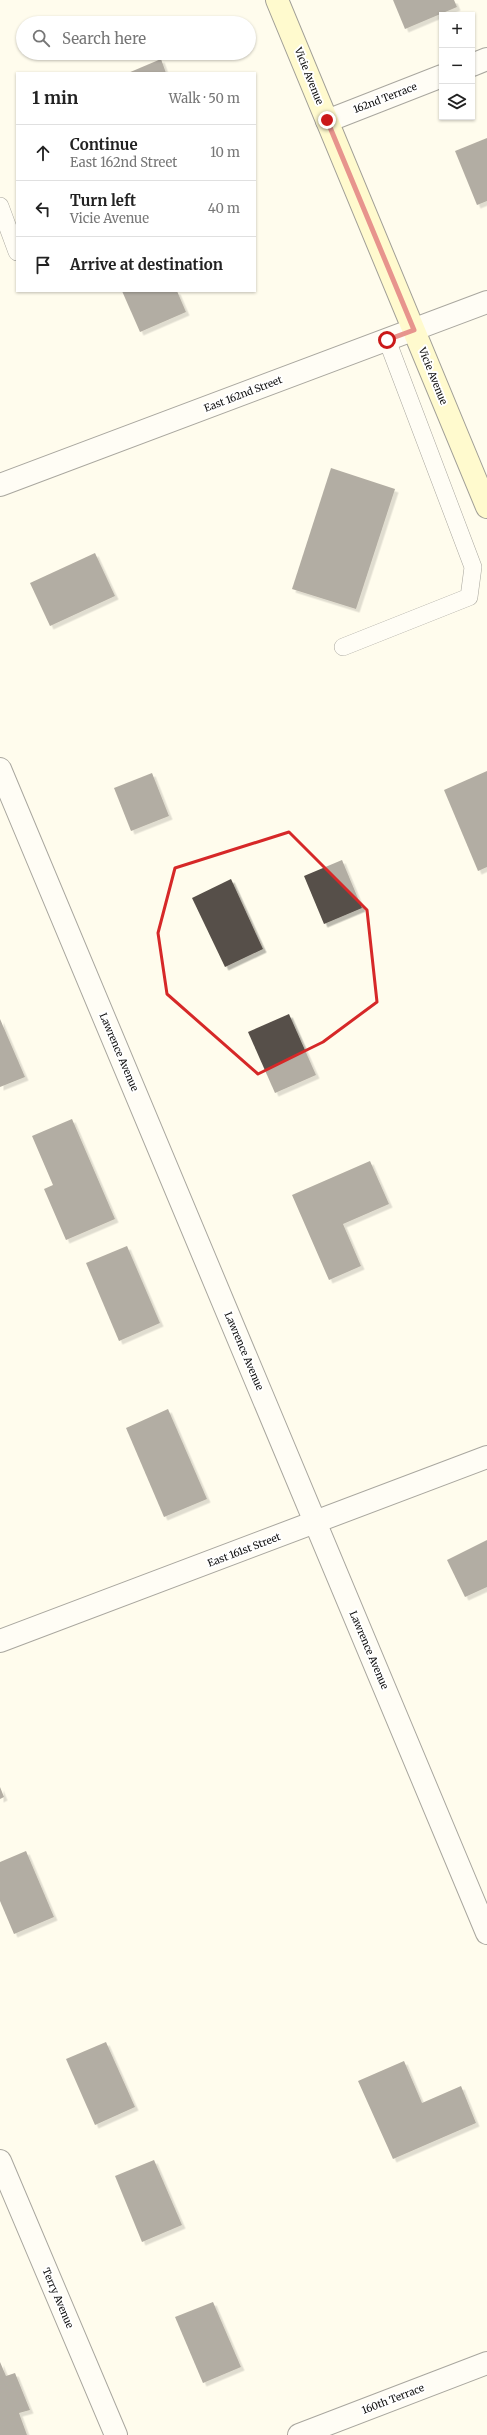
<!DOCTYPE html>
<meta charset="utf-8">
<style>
body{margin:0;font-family:Merriweather,serif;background:#f2f2f2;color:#222}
.controls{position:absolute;right:12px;top:12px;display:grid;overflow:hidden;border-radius:0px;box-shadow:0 1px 3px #0004}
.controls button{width:36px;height:36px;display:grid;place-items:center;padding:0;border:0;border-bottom:1px solid #e0e0e0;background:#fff;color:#222;font:20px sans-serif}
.stop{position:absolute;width:12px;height:12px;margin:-9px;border:3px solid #ca1819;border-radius:50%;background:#fff}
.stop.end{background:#ca1819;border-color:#fff;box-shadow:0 1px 4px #0008}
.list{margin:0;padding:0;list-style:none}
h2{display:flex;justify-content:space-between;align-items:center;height:52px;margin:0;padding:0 16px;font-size:17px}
h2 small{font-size:13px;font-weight:400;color:#767676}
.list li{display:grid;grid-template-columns:26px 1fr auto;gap:12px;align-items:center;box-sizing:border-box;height:56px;padding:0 16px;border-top:1px solid #e0e0e0}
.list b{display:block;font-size:15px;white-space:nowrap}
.list p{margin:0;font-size:13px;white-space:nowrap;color:#767676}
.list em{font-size:13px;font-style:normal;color:#767676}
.icon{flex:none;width:22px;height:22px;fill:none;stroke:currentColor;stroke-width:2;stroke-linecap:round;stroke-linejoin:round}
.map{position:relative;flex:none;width:487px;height:2435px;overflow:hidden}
.search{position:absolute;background:#fff;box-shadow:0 1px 3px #0004;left:16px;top:16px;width:240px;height:44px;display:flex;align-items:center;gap:10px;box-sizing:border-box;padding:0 14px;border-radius:22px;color:#767676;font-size:15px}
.panel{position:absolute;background:#fff;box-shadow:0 1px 3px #0004;left:16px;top:72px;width:240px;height:220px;border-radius:0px}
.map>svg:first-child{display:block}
.building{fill:#574f48;filter:url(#shadow)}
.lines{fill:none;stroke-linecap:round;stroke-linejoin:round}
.lane-casing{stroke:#404040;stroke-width:18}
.street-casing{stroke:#404040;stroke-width:24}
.secondary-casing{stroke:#2f2f2f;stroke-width:24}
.lane{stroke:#fff;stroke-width:17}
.street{stroke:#fff;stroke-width:22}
.secondary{stroke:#fff9a8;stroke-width:22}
.route{stroke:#ca1819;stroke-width:5}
.marked{fill:none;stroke:#d62828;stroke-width:3;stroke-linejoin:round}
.labels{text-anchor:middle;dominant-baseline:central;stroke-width:4;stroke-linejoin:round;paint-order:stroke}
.street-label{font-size:10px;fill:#0d0d0d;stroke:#fff}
</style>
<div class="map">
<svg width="487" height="2435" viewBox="0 0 487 2435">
<defs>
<filter id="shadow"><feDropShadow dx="3.5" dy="3.5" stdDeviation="0" flood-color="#0004"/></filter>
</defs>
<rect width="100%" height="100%" fill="#fffced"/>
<!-- building -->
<g class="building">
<path d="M393 0H454L457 7 405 29Z"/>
<path d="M161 59 166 73H128Z"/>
<path d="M487 138V201L477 205 455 151Z"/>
<path d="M122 291H177L186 312 140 332Z"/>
<path d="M331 468 395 489 356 609 292 589Z"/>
<path d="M95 553 115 596 50 626 30 583Z"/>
<path d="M487 771V867L478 871 444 790Z"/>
<path d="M152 773 169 816 131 831 114 788Z"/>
<path d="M342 860 362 908 324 924 304 876Z"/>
<path d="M231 879 263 949 225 967 192 898Z"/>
<path d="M289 1014 316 1075 275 1093 248 1032Z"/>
<path d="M0 1019 25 1077 0 1087Z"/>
<path d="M72 1119 115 1219 66 1240 44 1189 53 1185 32 1136Z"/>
<path d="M370 1161 389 1204 343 1224 361 1266 329 1280 292 1195Z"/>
<path d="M127 1246 160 1323 119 1341 86 1263Z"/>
<path d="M168 1409 207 1499 164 1517 126 1428Z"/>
<path d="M487 1540V1587L465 1597 447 1560Z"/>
<path d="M0 1787 4 1797 0 1799Z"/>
<path d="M26 1851 54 1917 14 1934 0 1901V1862Z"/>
<path d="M106 2042 135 2107 95 2125 66 2059Z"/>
<path d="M404 2061 422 2103 461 2086 476 2123 393 2159 358 2081Z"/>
<path d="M154 2160 182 2225 142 2242 115 2176Z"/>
<path d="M213 2302 241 2367 203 2383 175 2317Z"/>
<path d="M0 2362 6 2376 15 2373 30 2410 19 2413 27 2435H0Z"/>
</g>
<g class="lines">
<!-- lane casing -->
<g class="lane-casing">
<g id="lane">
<path d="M0 206 17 252"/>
<path d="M343 647 469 597 473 567 387 340"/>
</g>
</g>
<!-- street casing -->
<g class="street-casing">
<g id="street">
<path d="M472 65 487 59"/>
<path d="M327 121 442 76"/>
<path d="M0 485 487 302"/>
<path d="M0 769 487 1933"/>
<path d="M0 1641 487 1457"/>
<path d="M0 2161 116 2435"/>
<path d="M299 2435 487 2363"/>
</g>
</g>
<!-- secondary casing -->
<g class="secondary-casing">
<path id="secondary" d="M277 0 487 507"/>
</g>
<!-- lane -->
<use href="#lane" class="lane"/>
<!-- street -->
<use href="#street" class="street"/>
<!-- secondary -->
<use href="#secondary" class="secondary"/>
</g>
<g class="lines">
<!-- route -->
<path class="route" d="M327 120 414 330 387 340"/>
</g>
<!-- marked area -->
<path d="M0 0H487V2435H0ZM289 832 367 910 377 1002 323 1042 258 1074 167 994 158 933 175 868Z" fill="#fffced" fill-opacity=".55" fill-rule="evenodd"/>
<path class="marked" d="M289 832 367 910 377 1002 323 1042 258 1074 167 994 158 933 175 868Z"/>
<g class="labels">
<!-- street labels -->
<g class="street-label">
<text transform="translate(309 76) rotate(68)">Vicie Avenue</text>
<text transform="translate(385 98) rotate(-21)">162nd Terrace</text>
<text transform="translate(433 376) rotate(68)">Vicie Avenue</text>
<text transform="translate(243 394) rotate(-21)">East 162nd Street</text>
<text transform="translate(119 1052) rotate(67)">Lawrence Avenue</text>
<text transform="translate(244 1351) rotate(67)">Lawrence Avenue</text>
<text transform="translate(244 1550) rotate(-21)">East 161st Street</text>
<text transform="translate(369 1650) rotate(67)">Lawrence Avenue</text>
<text transform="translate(58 2298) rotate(67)">Terry Avenue</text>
<text transform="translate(393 2399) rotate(-21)">160th Terrace</text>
</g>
</g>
</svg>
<div class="controls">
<button>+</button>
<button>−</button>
<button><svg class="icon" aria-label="layers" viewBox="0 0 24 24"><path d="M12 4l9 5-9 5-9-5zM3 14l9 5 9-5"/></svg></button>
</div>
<div class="stop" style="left:387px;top:340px"></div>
<div class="stop end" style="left:327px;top:120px"></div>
<div class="search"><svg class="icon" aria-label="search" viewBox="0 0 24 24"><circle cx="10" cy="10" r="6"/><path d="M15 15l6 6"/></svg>Search here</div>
<section class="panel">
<h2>1 min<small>Walk · 50 m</small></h2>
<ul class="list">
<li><svg class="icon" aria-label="ahead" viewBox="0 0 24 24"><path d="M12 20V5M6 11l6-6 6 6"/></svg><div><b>Continue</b><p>East 162nd Street</p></div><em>10 m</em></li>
<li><svg class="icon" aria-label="left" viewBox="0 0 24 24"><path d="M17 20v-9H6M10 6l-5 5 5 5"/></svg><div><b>Turn left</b><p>Vicie Avenue</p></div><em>40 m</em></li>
<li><svg class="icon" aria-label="arrive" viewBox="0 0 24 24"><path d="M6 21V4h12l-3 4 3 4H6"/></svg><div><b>Arrive at destination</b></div></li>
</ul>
</section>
</div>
